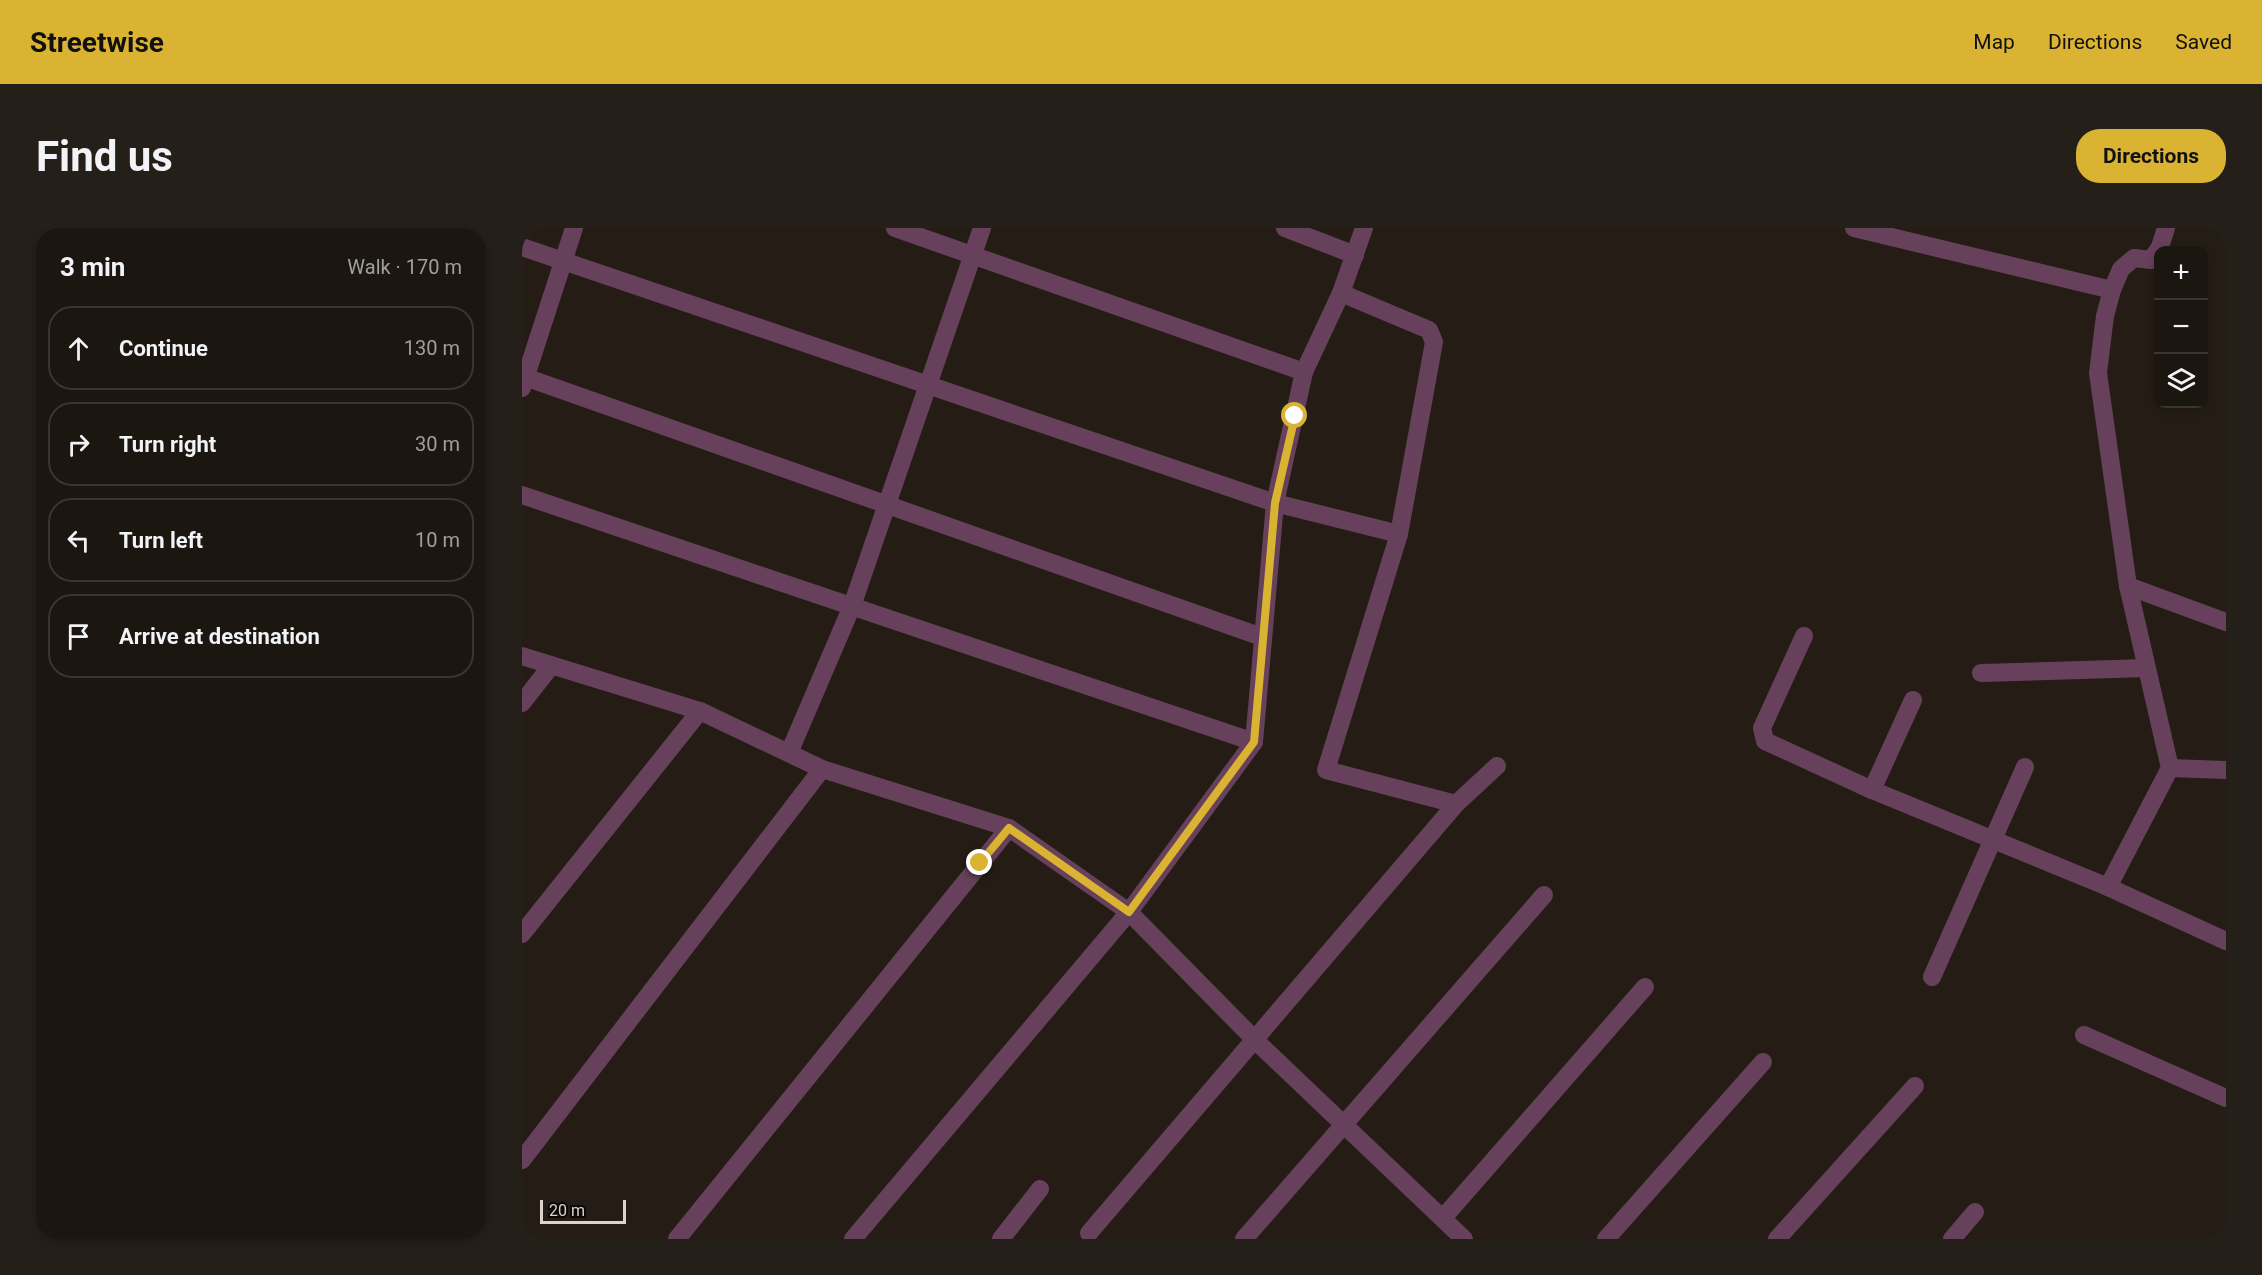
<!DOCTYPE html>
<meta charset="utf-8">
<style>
body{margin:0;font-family:Roboto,sans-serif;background:#251f19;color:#f1f3f6}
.controls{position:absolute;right:18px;top:18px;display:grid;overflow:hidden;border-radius:12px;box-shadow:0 3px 9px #0003}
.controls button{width:54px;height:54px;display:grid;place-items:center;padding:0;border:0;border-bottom:2px solid #3a3530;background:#1c1610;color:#f1f3f6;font:30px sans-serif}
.scale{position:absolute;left:18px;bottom:15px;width:86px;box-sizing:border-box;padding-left:6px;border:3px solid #dad4cf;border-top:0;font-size:16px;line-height:21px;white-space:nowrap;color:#dad4cf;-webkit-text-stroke:4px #0b0805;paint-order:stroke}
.stop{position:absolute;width:18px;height:18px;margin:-14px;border:4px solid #dab333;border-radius:50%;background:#fff}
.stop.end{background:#dab333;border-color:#fff;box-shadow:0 2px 6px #0008}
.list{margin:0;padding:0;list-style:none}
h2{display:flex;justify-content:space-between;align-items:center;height:78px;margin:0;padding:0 24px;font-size:26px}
h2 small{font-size:20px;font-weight:400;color:#a09f9f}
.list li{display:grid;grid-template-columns:39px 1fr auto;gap:18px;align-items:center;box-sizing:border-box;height:84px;margin:0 12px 12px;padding:0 12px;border:2px solid #3a3530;border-radius:24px}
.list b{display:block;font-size:22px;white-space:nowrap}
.list em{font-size:20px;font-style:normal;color:#a09f9f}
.icon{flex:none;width:33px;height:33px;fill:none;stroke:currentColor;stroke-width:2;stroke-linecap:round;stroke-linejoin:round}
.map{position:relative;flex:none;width:1704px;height:1011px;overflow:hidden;border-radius:24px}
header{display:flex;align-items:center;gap:36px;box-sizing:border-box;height:84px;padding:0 30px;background:#dab333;color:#111}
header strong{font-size:28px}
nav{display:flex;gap:33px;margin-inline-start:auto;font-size:21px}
.intro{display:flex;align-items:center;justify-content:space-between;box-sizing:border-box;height:144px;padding:0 36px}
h1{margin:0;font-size:42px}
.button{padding:15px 27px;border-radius:24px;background:#dab333;color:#111;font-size:21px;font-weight:700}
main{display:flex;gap:36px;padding:0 36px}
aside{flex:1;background:#1c1610;border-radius:24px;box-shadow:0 3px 9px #0003}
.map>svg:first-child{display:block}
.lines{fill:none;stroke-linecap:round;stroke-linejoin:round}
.street{stroke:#67415b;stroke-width:18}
.route{stroke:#dab333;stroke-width:8}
</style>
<header>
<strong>Streetwise</strong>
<nav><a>Map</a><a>Directions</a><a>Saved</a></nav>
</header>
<div class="intro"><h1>Find us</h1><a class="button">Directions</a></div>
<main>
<aside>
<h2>3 min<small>Walk · 170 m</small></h2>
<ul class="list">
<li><svg class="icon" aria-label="ahead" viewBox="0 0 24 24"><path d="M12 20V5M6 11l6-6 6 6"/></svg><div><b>Continue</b></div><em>130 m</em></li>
<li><svg class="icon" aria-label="right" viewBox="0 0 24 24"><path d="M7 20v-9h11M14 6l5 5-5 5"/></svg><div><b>Turn right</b></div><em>30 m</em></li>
<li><svg class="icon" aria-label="left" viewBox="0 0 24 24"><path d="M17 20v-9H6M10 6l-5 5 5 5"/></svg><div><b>Turn left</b></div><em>10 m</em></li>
<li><svg class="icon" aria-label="arrive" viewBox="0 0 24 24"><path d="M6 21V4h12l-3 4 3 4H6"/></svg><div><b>Arrive at destination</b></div></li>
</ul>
</aside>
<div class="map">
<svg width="1704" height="1011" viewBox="0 0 1704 1011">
<rect width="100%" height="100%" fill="#251d15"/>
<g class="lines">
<!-- street -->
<g class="street">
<path d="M373 0 782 144"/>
<path d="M763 0 833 27"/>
<path d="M1332 0 1590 62"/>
<path d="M1644 0 1638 19 1629 32 1612 30 1599 41 1590 62 1583 88 1576 145 1606 358 1704 394"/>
<path d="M0 19 753 275 877 306"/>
<path d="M819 65 907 102 912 114 877 306 804 542 934 576"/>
<path d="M0 148 740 409"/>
<path d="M0 160 52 0"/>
<path d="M0 267 732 514"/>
<path d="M1606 358 1648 540 1586 659 1704 713"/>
<path d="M1282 408 1240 500 1243 513 1350 562 1586 659"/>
<path d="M0 428 178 483 300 541 487 600 607 684 734 813 942 1011"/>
<path d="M1459 445 1624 440"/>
<path d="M0 475 29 438"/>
<path d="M267 525 330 378 460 0"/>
<path d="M1648 540 1704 542"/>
<path d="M1350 562 1391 472"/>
<path d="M0 706 178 483"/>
<path d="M1410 749 1503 539"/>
<path d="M1562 807 1704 870"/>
<path d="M0 932 300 541"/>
<path d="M921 990 1123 759"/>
<path d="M567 1005 934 576 975 538"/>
<path d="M155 1011 487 600"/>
<path d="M331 1011 607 684 732 514 753 275 782 144 819 65 842 0"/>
<path d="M479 1011 518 961"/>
<path d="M722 1011 1022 667"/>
<path d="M1084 1011 1241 834"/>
<path d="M1255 1011 1393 858"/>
<path d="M1430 1011 1453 984"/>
</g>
</g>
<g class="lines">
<!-- route -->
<path class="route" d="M458 635 487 600 607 684 732 514 753 275 773 188"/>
</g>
</svg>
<div class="controls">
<button>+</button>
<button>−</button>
<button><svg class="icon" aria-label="layers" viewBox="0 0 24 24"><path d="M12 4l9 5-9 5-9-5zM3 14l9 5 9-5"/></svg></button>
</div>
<div class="scale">20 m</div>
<div class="stop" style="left:773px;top:188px"></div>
<div class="stop end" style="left:458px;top:635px"></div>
</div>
</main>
